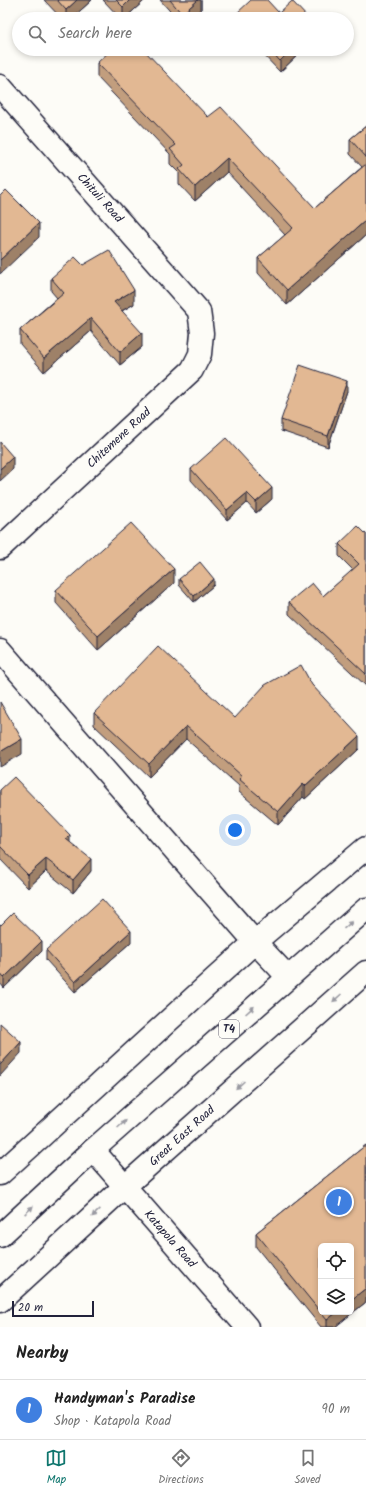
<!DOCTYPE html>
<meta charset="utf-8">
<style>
body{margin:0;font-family:Kalam,sans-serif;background:#f6f6f6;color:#222}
.controls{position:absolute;right:12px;bottom:12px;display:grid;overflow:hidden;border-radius:6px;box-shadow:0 2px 6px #0003}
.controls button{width:36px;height:36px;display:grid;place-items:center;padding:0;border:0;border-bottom:1px solid #e0e0e0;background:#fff;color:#222;font:20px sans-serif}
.scale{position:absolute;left:12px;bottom:10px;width:82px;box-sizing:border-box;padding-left:4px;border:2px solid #22223b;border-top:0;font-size:11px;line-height:14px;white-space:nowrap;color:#22223b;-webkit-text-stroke:3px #fdfcf7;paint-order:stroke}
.you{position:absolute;left:235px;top:830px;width:14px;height:14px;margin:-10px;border:3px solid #fff;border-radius:50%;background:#1a73e8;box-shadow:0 0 0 6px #1a73e833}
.badge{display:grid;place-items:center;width:26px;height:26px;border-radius:50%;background:#0f766e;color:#fff;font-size:13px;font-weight:700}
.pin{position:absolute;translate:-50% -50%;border:2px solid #fff;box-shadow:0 1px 4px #0006}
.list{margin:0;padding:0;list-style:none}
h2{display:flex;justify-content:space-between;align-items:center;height:52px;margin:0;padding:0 16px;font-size:17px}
h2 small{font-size:13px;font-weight:400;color:#767676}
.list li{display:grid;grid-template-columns:26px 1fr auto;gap:12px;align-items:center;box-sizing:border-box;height:60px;padding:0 16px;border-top:1px solid #e0e0e0}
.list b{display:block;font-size:15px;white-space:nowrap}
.list p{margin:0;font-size:13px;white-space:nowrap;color:#767676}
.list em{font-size:13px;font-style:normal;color:#767676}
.icon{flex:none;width:22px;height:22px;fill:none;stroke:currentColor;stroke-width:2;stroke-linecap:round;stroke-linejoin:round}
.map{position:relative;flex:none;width:366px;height:1327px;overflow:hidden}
.search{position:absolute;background:#fff;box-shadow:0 2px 6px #0003;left:12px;right:12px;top:12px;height:44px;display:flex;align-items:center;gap:10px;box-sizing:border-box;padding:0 14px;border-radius:22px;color:#767676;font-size:15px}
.sheet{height:112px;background:#fff}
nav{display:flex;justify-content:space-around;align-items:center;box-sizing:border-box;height:56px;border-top:1px solid #e0e0e0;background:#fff;font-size:11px;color:#767676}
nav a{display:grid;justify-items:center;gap:2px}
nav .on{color:#0f766e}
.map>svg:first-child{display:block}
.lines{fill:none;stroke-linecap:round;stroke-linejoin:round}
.minor-casing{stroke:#22223b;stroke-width:25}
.major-casing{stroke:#22223b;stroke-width:25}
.minor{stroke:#fdfcf7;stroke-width:22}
.major{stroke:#fdfcf7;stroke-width:22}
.wall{fill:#c29e7e;stroke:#22223b}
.shaded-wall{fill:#9e8167;stroke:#22223b}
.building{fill:#e2b893;stroke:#22223b}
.oneway{fill:#9a9aa2}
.labels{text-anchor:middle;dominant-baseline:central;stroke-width:3.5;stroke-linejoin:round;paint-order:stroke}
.shield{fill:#fdfcf7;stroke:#646373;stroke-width:1}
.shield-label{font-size:11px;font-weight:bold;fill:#22223b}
.street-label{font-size:12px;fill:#22223b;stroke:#fdfcf7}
</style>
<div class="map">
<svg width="366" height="1327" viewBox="0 0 366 1327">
<rect width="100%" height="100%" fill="#fdfcf7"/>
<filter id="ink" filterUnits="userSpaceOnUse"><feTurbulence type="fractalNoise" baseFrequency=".025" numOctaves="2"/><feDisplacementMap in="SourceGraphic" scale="8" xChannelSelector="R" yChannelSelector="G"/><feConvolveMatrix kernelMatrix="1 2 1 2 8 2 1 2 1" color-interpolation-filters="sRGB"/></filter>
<g filter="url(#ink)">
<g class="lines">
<!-- minor casing -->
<g class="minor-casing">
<g id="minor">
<path d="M0 86 199 311 202 333 200 354 192 370 0 548"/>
<path d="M0 650 255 942 288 977"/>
<path d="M93 1150 247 1327"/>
<path d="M0 1174 255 942 366 848"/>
</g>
</g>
<!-- major casing -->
<g class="major-casing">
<g id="major">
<path d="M0 1236 93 1150 366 909"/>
<path d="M0 1301 124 1187 366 972"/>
</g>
</g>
<!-- minor -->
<use href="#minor" class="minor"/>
<!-- major -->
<use href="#major" class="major"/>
</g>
<!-- wall -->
<g class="wall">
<path d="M44 0H92L71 19H62Z"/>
<path d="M103 0H145L124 19H121Z"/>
<path d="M160 0H201V9L189 19H177Z"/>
<path d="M279 13 309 19H236V14Z"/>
<path d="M258 49H304L280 72Z"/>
<path d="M97 63 208 117 315 208 362 167 350 154V139L366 126V235L287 305 258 273V258L285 235 227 172 195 201 179 184V173L170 164V154L97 77Z"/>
<path d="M83 265 134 304 122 311 142 347 120 365 91 331 44 372 20 344V330L57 298 51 291V278Z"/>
<path d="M347 391 328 447 281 431V420Z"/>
<path d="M191 469 272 499 256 513 247 503 227 520 191 480Z"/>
<path d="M366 534V686L289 614V602L323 596 353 570 339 556V544Z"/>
<path d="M179 579 214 585 194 602 179 585Z"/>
<path d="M174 583 98 650 56 603V590Z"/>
<path d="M312 685 359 749 305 799 303 797 278 825 239 792V786L186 739 149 777 94 725V713L235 718Z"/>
<path d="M0 790 70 842 91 871 73 893 46 871 28 888 0 859Z"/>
<path d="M0 924 42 951 4 988 0 983Z"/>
<path d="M131 942 75 992 46 960V950Z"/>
<path d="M366 1145V1302L335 1327H321L256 1247V1233Z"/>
</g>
<!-- shaded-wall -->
<g class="shaded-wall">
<path d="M77 0H92L71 19H66V10Z"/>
<path d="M130 0H145L124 19H123V7Z"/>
<path d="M198 0H201V9L189 19H182V14Z"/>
<path d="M292 49H304L280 72V61Z"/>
<path d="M227 158V172L195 201V187Z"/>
<path d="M366 220V235L287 305V290Z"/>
<path d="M39 223V237L0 274V260Z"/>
<path d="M134 290V304L114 315V302Z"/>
<path d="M91 318V331L44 372V358Z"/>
<path d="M142 333V347L120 365V352Z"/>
<path d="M347 381V391L328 447V436Z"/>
<path d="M13 457V469L0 481V469Z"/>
<path d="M272 488V499L256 513V502Z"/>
<path d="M247 493V503L227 520V510Z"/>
<path d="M174 569V583L98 650V636Z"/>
<path d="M214 579V585L194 602V596Z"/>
<path d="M186 726V739L149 777V764Z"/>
<path d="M359 736V749L305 799V786Z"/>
<path d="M22 739V754L0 767V752Z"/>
<path d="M303 784V797L278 825V812Z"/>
<path d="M70 835V848L66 839Z"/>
<path d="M46 859V871L28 888V875Z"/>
<path d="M91 859V871L73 893V880Z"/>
<path d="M131 931V942L75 992V982Z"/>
<path d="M42 941V951L4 988V978Z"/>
<path d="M21 1042V1053L0 1076V1065Z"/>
<path d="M366 1288V1302L335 1327H327V1320L337 1312H351V1300Z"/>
</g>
<!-- building -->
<g class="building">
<path d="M57 0H77L66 10Z"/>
<path d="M116 0H130L123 7Z"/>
<path d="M170 0H198L182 14Z"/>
<path d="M251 0H267L279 13 292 1 309 19H241L236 14Z"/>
<path d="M112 49H143L208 117 221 107 315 208 366 164V220L287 290 258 258 293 228 227 158 195 187 179 169 184 165 170 149 176 145 97 63Z"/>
<path d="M269 49H292L280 61Z"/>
<path d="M366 126V157L350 139Z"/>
<path d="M6 190 39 223 0 260V196Z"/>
<path d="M109 250 134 290 114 302 142 333 120 352 91 318 44 358 20 330 64 293 51 278 75 257 83 265Z"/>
<path d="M300 365 347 381 328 436 281 420Z"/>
<path d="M226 438 272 488 256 502 247 493 227 510 191 469Z"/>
<path d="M0 442 13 457 0 469Z"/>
<path d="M131 523 174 569 98 636 56 590Z"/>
<path d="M358 526 366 534V674L289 602 312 583 323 596 359 564 339 544Z"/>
<path d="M200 562 214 579 194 596 179 579Z"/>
<path d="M158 646 235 718 265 685 301 665 312 685 359 736 305 786 303 784 278 812 239 779 242 776 186 726 149 764 94 713Z"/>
<path d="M0 702 22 739 0 752Z"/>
<path d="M14 777 70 835 66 839 91 859 73 880 46 859 28 875 0 846V790Z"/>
<path d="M102 899 131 931 75 982 46 950Z"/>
<path d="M13 913 42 941 4 978 0 973V924L1 925Z"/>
<path d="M0 1023 21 1042 0 1065Z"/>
<path d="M366 1145V1288L351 1300V1246H321V1312H337L327 1320 256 1233Z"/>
</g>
<!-- one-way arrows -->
<defs><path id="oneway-solid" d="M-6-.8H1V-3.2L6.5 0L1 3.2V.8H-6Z"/></defs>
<g class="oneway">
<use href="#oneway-solid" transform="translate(348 925) rotate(-41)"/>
<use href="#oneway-solid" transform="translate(337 998) rotate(138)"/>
<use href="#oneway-solid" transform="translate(250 1010) rotate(-42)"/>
<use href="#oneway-solid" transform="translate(240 1085) rotate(138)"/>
<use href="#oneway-solid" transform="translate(122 1124) rotate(-42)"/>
<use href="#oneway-solid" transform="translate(29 1210) rotate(-43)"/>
<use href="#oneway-solid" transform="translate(96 1213) rotate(137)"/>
</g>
</g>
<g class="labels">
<!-- shield labels -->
<rect class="shield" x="219" y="1020" width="20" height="18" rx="3"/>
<g class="shield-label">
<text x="229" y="1029">T4</text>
</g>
<!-- street labels -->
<g class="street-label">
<text transform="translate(100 198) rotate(48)">Chituli Road</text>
<text transform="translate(119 438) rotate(-43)">Chitemene Road</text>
<text transform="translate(182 1136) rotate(-42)">Great East Road</text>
<text transform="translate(170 1239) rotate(49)">Katapola Road</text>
</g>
</g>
</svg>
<div class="controls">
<button><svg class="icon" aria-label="locate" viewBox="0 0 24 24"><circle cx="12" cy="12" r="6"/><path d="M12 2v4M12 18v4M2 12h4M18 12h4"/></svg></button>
<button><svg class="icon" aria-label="layers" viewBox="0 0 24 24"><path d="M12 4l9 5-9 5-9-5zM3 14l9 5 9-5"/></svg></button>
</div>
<div class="scale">20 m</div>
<div class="you"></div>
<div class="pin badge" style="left:339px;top:1202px;background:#3f7fe0">1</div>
<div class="search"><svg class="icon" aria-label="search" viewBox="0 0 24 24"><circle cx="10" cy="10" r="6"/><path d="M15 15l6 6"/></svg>Search here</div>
</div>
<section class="sheet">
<h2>Nearby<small></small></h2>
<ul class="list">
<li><span class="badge" style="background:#3f7fe0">1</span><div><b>Handyman's Paradise</b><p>Shop · Katapola Road</p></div><em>90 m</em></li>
</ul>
</section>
<nav>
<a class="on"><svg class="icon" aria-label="map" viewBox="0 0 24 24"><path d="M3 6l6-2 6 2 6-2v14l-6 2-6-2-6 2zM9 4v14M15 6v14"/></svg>Map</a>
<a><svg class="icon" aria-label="directions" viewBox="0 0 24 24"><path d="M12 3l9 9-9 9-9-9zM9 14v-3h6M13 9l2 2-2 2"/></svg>Directions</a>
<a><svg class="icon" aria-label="saved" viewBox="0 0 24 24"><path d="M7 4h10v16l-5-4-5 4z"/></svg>Saved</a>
</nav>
